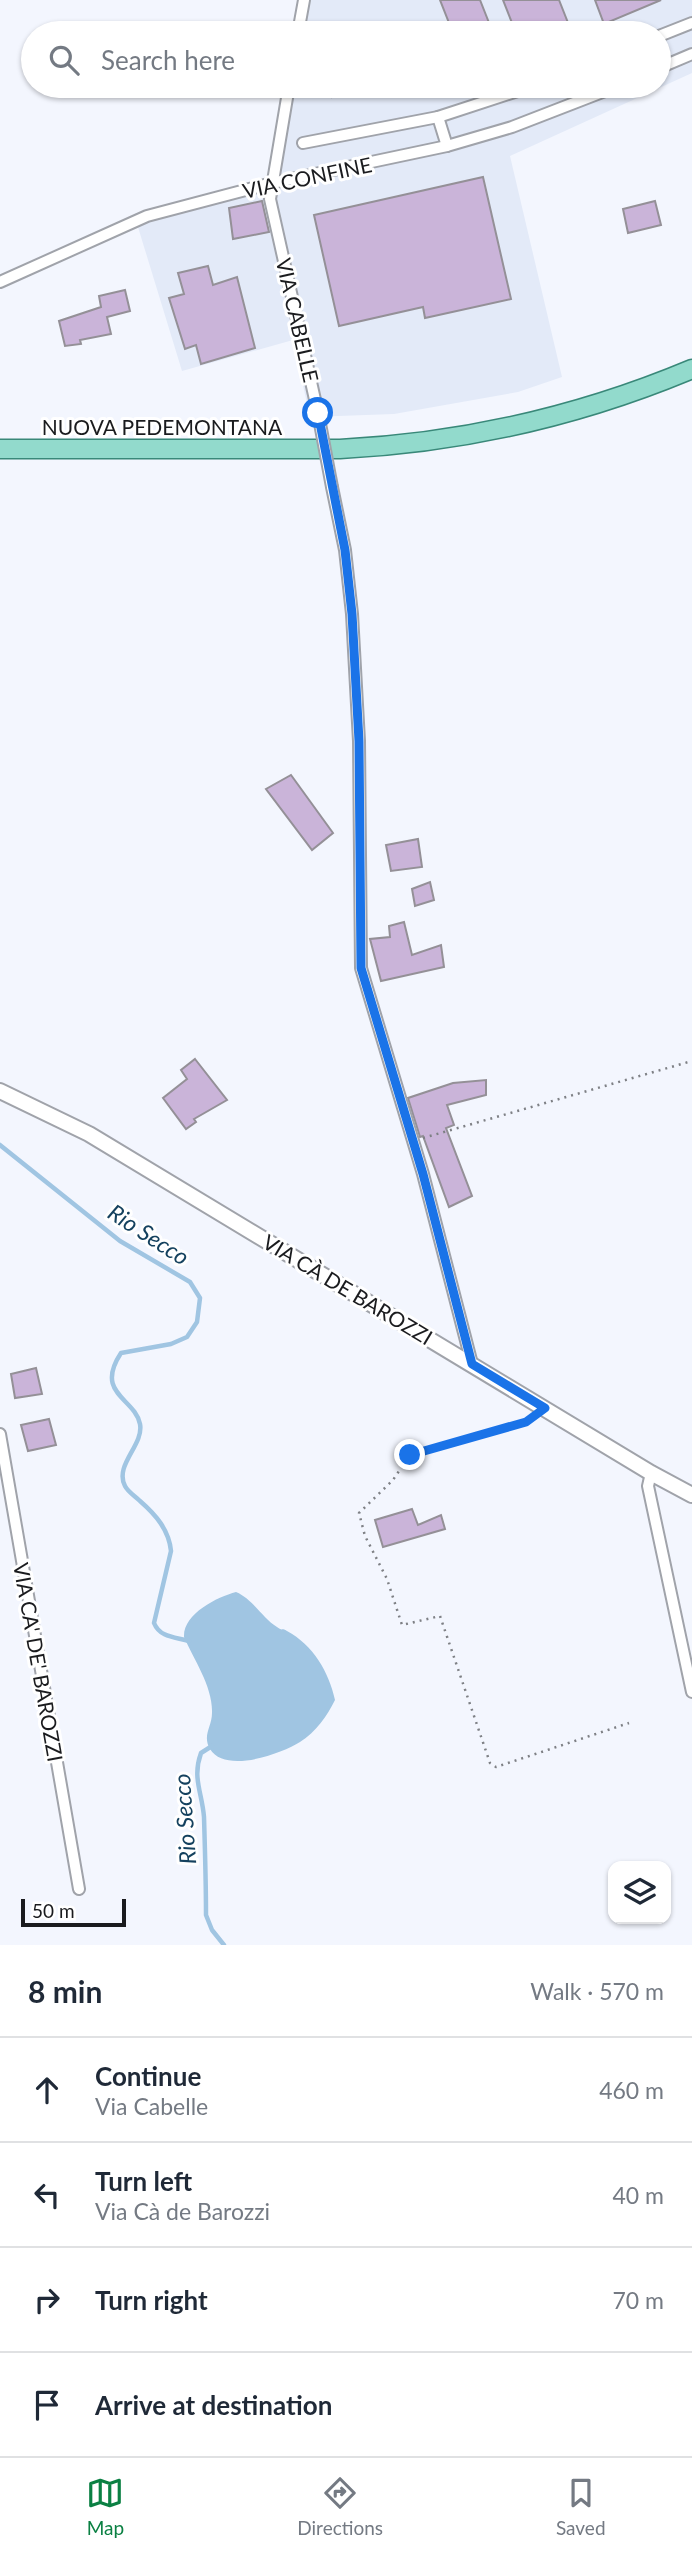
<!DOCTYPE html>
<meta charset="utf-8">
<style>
body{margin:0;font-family:Lato,sans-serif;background:#f2f2f3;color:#1f2937}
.controls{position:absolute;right:21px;bottom:21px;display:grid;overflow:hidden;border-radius:14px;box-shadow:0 2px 5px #0004}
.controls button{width:63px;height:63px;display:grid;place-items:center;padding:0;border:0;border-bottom:2px solid #e0e1e3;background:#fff;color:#1f2937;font:35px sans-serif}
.scale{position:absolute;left:21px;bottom:18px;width:105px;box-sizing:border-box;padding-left:7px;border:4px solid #1a1b1e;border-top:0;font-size:19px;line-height:24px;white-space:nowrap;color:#1a1b1e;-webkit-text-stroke:5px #fff;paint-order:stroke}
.stop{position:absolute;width:21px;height:21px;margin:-16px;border:5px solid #1a73e8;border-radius:50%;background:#fff}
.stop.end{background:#1a73e8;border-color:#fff;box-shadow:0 2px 7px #0008}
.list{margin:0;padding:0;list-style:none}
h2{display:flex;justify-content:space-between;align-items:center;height:91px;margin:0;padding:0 28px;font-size:30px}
h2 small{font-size:23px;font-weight:400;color:#747a83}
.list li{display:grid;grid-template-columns:46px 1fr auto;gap:21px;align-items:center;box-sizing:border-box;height:105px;padding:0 28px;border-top:2px solid #e0e1e3}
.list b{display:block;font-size:26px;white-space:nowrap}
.list p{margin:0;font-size:23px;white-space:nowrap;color:#747a83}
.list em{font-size:23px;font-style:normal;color:#747a83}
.icon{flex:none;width:38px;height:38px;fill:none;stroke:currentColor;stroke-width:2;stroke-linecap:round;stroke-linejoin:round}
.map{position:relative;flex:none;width:692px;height:1945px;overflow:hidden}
.search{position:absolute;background:#fff;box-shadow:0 2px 5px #0004;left:21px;right:21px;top:21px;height:77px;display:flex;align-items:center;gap:18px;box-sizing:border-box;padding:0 24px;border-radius:38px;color:#747a83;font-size:26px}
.sheet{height:511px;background:#fff}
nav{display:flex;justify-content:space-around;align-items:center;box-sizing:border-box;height:98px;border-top:2px solid #e0e1e3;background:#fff;font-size:19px;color:#747a83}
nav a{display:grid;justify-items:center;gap:4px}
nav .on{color:#0b8043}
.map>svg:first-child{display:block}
.built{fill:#e3eaf8}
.water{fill:#a0c5e2}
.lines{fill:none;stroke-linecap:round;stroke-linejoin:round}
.stream{stroke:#a0c5e2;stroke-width:4.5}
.building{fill:#cab4d9;stroke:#949097;stroke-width:2}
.minor-casing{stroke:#a0a3aa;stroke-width:14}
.tertiary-casing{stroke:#a0a3aa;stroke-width:18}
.primary-casing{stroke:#398879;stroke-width:21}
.path{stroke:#7e8085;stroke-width:2.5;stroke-dasharray:2 5;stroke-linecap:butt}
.minor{stroke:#fff;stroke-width:10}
.tertiary{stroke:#fff;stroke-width:14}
.primary{stroke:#92dacc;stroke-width:18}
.minor-bridge-casing{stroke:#a0a3aa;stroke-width:14;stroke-linecap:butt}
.minor-bridge{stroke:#fff;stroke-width:10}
.route{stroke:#1a73e8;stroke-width:9}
.labels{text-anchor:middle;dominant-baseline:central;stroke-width:6;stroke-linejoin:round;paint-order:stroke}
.street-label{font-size:21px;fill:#1a1b1e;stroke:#fff}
.water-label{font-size:23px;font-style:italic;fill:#14415e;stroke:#fff}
</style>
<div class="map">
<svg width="692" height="1945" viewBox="0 0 692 1945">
<rect width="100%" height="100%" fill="#f3f6fe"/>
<!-- built -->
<path class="built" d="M299 0H692V73L510 156 562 377 518 392 394 414 310 417 293 340 182 371 134 214 276 182 288 86H659V33H295Z"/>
<!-- water -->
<path class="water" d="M236 1592C253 1599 262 1618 277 1627 284 1632 280 1627 287 1631 313 1645 329 1672 335 1700 327 1716 316 1732 300 1742 281 1754 225 1774 210 1749 202 1735 212 1727 212 1713 213 1687 194 1660 184 1637 183 1614 217 1597 236 1592Z"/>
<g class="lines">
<!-- stream -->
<g class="stream">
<path d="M0 1145 120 1241 190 1282 200 1298 197 1322 187 1337 171 1344 121 1353C94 1394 135 1398 140 1424 144 1445 114 1465 125 1486 128 1492 135 1496 140 1501 156 1515 169 1530 171 1551L154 1623C160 1638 176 1637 189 1641"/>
<path d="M212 1746 201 1753C192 1778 202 1792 204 1817 205 1850 206 1882 206 1915L212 1930 224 1945"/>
</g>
</g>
<!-- building -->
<g class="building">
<path d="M440 0H480L493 33H453Z"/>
<path d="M503 0H559L572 33H516Z"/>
<path d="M595 0H661L604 24Z"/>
<path d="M329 86H362L363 91 332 97Z"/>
<path d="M483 177 511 299 425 318 423 307 339 326 314 215Z"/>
<path d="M262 201 269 232 233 239 229 208Z"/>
<path d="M655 201 661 225 628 233 623 209Z"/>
<path d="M208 266 213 285 237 277 255 348 201 364 196 345 185 349 169 298 184 294 178 273Z"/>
<path d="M125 290 130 311 107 317 111 334 80 340 81 344 65 346 59 321 101 307 99 296Z"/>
<path d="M291 775 333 833 312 850 266 789Z"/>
<path d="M418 839 422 867 391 871 386 845Z"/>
<path d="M430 882 434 900 415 906 412 889Z"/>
<path d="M404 922 412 955 441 945 444 967 381 981 370 939 390 937 389 926Z"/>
<path d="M195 1059 227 1100 194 1119 196 1122 186 1129 163 1098 187 1079 181 1070Z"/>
<path d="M486 1080V1095L447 1105 454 1125 446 1128 472 1196 449 1207 423 1136 420 1137 408 1098 453 1083Z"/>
<path d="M36 1368 42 1394 15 1398 11 1374Z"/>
<path d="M49 1419 56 1445 28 1451 21 1425Z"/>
<path d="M412 1509 418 1525 441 1515 445 1529 383 1547 375 1520Z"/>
</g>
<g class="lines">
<!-- minor casing -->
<g class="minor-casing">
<g id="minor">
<path d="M298 33 304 0"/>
<path d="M659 36 692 23"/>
<path d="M659 68 692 54"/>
<path d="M289 86 270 199 318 413"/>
<path d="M438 117 447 146"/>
<path d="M303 143 438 117 533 86"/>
<path d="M0 282 147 216 272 183 447 146 512 127 618 86"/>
<path d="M332 487 345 550 352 614 359 741 361 968 423 1174 472 1364"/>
<path d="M0 1434 79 1889"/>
<path d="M651 1473 648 1486 692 1692"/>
</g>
</g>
<!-- tertiary casing -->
<g class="tertiary-casing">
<path id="tertiary" d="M0 1091 89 1134 651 1473 692 1495"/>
</g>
<!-- primary casing -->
<g class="primary-casing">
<path id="primary" d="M0 449H340C460 443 580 416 692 369"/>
</g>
<!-- path -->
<g class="path">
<path d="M423 1138 692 1061"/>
<path d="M531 1418 526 1422 409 1456 393 1480 359 1513 365 1536 387 1579 402 1625 440 1616 490 1763 496 1767 629 1723"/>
</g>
<!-- minor -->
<use href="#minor" class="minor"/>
<!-- tertiary -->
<use href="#tertiary" class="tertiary"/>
<!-- primary -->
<use href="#primary" class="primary"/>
<!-- minor-bridge casing -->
<g class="minor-bridge-casing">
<path id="minor-bridge" d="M318 413 332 487"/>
</g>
<!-- minor-bridge -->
<use href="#minor-bridge" class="minor-bridge"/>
</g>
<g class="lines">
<!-- route -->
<path class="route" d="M318 413 345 550 352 614 359 741 361 968 423 1174 472 1364 545 1408 526 1422 410 1455"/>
</g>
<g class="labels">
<!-- street labels -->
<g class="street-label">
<text transform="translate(307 177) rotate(-12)">VIA CONFINE</text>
<text transform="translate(298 320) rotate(77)">VIA CABELLE</text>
<text x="162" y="426">NUOVA PEDEMONTANA</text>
<text transform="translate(348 1289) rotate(31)">VIA CÀ DE BAROZZI</text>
<text transform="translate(39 1662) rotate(80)">VIA CA' DE' BAROZZI</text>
</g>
<!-- water labels -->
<g class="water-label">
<text transform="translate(149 1234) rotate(33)">Rio Secco</text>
<text transform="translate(184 1819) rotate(-94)">Rio Secco</text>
</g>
</g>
</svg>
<div class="controls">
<button><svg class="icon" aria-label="layers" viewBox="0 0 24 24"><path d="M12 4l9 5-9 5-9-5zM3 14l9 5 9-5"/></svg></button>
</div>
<div class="scale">50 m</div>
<div class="stop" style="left:318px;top:413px"></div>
<div class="stop end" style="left:410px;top:1455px"></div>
<div class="search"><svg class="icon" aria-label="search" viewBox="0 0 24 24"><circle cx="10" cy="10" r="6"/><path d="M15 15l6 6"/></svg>Search here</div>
</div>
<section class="sheet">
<h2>8 min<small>Walk · 570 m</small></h2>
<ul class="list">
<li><svg class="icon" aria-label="ahead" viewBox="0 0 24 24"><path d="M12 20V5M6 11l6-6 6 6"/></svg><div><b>Continue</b><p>Via Cabelle</p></div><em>460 m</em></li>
<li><svg class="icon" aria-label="left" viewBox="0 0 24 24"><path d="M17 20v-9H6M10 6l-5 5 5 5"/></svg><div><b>Turn left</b><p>Via Cà de Barozzi</p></div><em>40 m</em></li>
<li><svg class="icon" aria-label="right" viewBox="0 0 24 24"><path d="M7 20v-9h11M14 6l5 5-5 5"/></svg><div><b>Turn right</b></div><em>70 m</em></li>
<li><svg class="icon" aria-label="arrive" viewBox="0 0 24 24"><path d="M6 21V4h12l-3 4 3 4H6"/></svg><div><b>Arrive at destination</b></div></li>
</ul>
</section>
<nav>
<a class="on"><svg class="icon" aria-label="map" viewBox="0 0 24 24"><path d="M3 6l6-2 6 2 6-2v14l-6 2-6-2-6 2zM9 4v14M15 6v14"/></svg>Map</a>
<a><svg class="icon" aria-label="directions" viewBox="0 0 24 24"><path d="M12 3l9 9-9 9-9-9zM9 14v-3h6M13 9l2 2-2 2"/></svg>Directions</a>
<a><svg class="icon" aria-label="saved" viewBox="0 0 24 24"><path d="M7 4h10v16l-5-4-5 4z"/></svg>Saved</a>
</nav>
